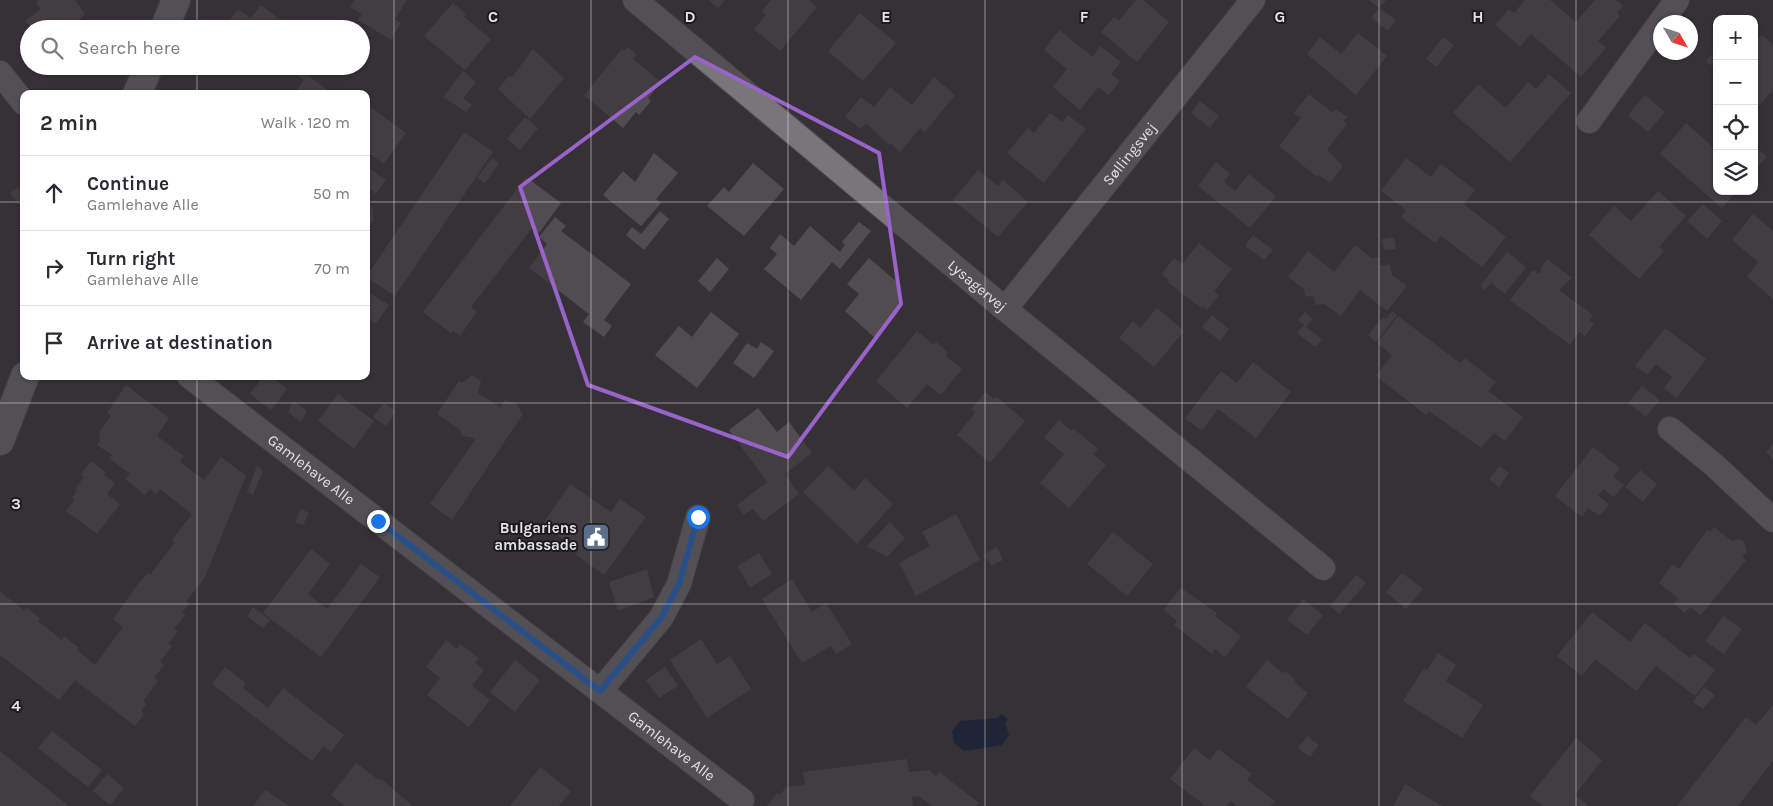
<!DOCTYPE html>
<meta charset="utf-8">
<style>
body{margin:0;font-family:Karla,sans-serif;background:#f2f2f3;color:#2b2b33}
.controls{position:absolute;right:15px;top:15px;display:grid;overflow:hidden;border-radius:10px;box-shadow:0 1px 4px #0004}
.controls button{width:45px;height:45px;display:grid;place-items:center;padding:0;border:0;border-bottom:1px solid #e1e1e2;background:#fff;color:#2b2b33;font:25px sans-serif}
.compass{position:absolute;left:1653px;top:15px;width:45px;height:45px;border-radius:50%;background:#fff;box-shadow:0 1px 4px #0004;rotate:129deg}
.stop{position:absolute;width:15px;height:15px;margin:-11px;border:4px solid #1a73e8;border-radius:50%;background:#fff}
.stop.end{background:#1a73e8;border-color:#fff;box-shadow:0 1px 5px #0008}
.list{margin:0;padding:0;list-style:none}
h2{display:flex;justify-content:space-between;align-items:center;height:65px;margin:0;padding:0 20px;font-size:21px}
h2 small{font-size:16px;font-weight:400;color:#7c7c81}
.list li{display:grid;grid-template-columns:32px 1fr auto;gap:15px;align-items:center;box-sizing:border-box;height:75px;padding:0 20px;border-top:1px solid #e1e1e2}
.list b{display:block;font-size:19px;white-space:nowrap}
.list p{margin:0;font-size:16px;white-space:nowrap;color:#7c7c81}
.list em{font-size:16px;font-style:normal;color:#7c7c81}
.icon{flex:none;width:28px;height:28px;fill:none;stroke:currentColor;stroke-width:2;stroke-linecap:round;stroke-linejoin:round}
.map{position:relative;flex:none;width:1773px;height:806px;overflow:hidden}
.search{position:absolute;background:#fff;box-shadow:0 1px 4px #0004;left:20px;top:20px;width:350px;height:55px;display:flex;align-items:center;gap:12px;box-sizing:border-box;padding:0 18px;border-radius:28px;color:#7c7c81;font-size:19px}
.panel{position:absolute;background:#fff;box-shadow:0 1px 4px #0004;left:20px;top:90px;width:350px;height:290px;border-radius:10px}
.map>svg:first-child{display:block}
.water{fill:#031737}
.building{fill:#514c4f}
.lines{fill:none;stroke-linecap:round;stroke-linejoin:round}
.minor-casing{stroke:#504e52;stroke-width:26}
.tertiary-casing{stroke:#504e52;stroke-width:30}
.minor{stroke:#79767a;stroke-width:24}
.tertiary{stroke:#79767a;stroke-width:28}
.route{stroke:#1a73e8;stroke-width:6}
.marked{fill:none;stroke:#9a63ca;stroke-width:4;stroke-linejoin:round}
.grid{fill:none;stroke:#e3e2e5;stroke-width:1;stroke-opacity:0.55}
.labels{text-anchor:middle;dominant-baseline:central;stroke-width:4;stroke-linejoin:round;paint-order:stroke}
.street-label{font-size:15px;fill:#e3e2e5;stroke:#1c1a1c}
.poi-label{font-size:15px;font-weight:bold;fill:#e3e2e5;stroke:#1c1a1c;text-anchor:end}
.grid-label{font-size:16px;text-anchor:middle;font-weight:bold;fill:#e3e2e5;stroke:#1c1a1c;stroke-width:4;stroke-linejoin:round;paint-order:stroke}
</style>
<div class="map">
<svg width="1773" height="806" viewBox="0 0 1773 806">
<rect width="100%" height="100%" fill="#353236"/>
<!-- water -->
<path class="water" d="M1001 714 1008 719 1005 722 1009 735 1002 745 964 751 954 743 952 731 960 721 998 718Z"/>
<!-- building -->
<g class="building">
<path d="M38 0H75L85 14 78 20 81 24 86 20 93 29H32L25 21 41 9 36 2Z"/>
<path d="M355 0H407L395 19 401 23 391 40 358 20 362 14 350 7Z"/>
<path d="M708 0H725L718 8Z"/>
<path d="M771 0H809L817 7 780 51 754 29 766 15 762 11Z"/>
<path d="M1136 0H1143L1169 22 1137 62 1101 32 1114 17 1119 21Z"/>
<path d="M1369 0H1386L1379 8Z"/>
<path d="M1525 0H1550L1576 22 1595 0H1616L1623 6 1617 13 1620 16 1598 41 1606 48 1581 77 1531 34 1520 47 1495 25 1509 9 1514 13Z"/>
<path d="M453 3 466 14 464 17 491 39 465 70 424 36Z"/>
<path d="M261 5 282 21 276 29H223L238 9 251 18Z"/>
<path d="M1379 8 1396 20 1388 31 1371 18Z"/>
<path d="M860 13 896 43 863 81 828 51Z"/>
<path d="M1059 30 1093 57 1100 46 1121 62 1111 74 1120 81 1109 95 1098 87 1080 110 1053 87 1067 69 1044 50Z"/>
<path d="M29 31V42L23 35Z"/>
<path d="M1358 33 1387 56 1356 95 1307 54 1320 37 1341 54Z"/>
<path d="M1762 35 1773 45V90L1758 107 1754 103V39L1756 41Z"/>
<path d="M1443 37 1454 45 1436 67 1426 59Z"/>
<path d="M628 47 637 55 633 59 661 82 648 98 651 101 639 115 636 112 623 128 584 95 622 49 624 51Z"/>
<path d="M533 49 564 78 530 119 498 89 510 75 512 77Z"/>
<path d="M1717 49V70L1706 61Z"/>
<path d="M252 66H268L263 74Z"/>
<path d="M285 66H314L307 75 333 94H294L304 80Z"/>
<path d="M463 71 476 82 463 98 472 105 466 112 443 97Z"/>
<path d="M1549 74 1571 93 1510 162 1453 113 1478 84 1506 108 1528 82 1536 89Z"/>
<path d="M934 77 955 95 925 132 920 128 900 152 890 143 889 145 866 123 861 129 845 117 861 97 874 107 890 87 912 105Z"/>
<path d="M1309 94 1333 113 1336 109 1347 117 1343 121 1347 124 1327 150 1343 166 1330 183 1319 175 1317 177 1279 146 1301 118 1294 113Z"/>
<path d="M1645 95 1665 112 1648 132 1628 115Z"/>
<path d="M1200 101 1219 116 1210 128 1191 113Z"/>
<path d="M366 104 406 133 384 164 366 151Z"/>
<path d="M1050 113 1062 122 1068 115 1086 129 1044 183 1007 153 1028 128 1034 133Z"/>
<path d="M525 117 538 128 520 150 507 139Z"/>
<path d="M1686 123 1717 151V191H1737L1722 208 1660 154Z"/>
<path d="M464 132 493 152 395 296 366 277Z"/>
<path d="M1754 145 1767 157 1754 171Z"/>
<path d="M654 153 678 173 656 199 661 203 641 226 603 195 623 171 635 182Z"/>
<path d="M492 158 499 163 485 183 477 178Z"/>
<path d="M1406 158 1431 177 1441 164 1475 190 1464 204 1506 237 1482 267 1441 236 1435 243 1401 217 1406 210 1381 191Z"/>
<path d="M1216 162 1230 174 1224 182 1235 191 1249 174 1276 196 1250 228 1198 186Z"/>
<path d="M753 163 784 189 744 236 707 206 724 187 729 192Z"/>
<path d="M366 166 386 180 376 194 366 186Z"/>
<path d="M978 170 998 186 1003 180 1028 202 998 237 953 200Z"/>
<path d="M526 177 561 203 539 233 532 228 471 307 477 312 460 336 453 331 451 333 423 312Z"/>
<path d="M24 183V210L10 193Z"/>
<path d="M1658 191 1686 216 1659 247 1664 251 1639 279 1589 235 1614 206 1631 221Z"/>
<path d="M1703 204 1722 221 1707 239 1687 221Z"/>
<path d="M372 206 374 220 366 232V207Z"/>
<path d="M660 211 669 219 644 250 626 235 632 227 641 234Z"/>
<path d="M1753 214 1773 231V299L1747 277 1758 262 1732 240Z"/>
<path d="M555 217 566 226 561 231 631 284 604 320 612 326 604 337 583 322 589 314 529 268 547 244 539 237Z"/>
<path d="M859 222 871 231 840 269 832 262 801 300 764 269 777 254 770 248 780 234 794 246 810 226 840 252 845 245 842 242Z"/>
<path d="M1253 235 1273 250 1264 260 1245 246Z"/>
<path d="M1394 237 1396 249 1384 250 1382 239Z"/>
<path d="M1199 243 1232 269 1214 291 1219 295 1207 310 1202 306 1201 308 1168 282 1169 280 1162 274 1174 258 1182 264Z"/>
<path d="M1355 245 1371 258 1379 257 1381 266 1390 264 1392 275 1407 286 1387 311 1360 290 1341 316 1324 304 1315 305 1314 297 1305 296 1304 289 1288 277 1308 251 1334 272Z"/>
<path d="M1507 252 1526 267 1505 294 1491 283 1485 290 1480 286Z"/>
<path d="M717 258 729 269 710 292 698 281Z"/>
<path d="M869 258 897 282 899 312 876 339 845 311 859 294 847 284Z"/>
<path d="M1547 259 1572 278 1559 290 1593 315 1589 320 1594 324 1585 336 1579 332 1570 345 1510 300 1533 270 1539 274 1541 270 1540 269Z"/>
<path d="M366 291 389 305 376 324 366 317Z"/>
<path d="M1157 308 1184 331 1154 367 1119 338 1133 321 1140 328Z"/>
<path d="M1392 311 1397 315 1376 342 1368 335 1383 317 1386 319Z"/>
<path d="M711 312 739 334 697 388 655 355 679 326 692 337Z"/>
<path d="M1305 312 1313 319 1306 327 1322 339 1315 347 1297 333 1304 325 1298 320Z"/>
<path d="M1212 315 1229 329 1220 341 1202 327Z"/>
<path d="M1398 316 1460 363 1465 358 1496 382 1488 391 1523 417 1505 441 1494 433 1481 448 1429 411 1426 415 1376 376 1392 355 1377 343Z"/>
<path d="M1665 328 1706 359 1677 398 1664 388 1672 377 1656 364 1647 375 1635 366Z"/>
<path d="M917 331 934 345 936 342 948 352 946 356 962 369 941 395 927 384 907 408 876 381Z"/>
<path d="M761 342 774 351 754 378 733 363 747 343 757 349Z"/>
<path d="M1253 362 1291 392 1256 438 1218 409 1202 431 1185 418 1221 371 1237 383Z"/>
<path d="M472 375 481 381 478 393 500 407 505 400 515 403 523 414 452 520 430 504 475 440 470 437 462 436 460 430 437 414 459 381 462 383Z"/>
<path d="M264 376H270L287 389 271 410 250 394Z"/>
<path d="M126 385 169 418 157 436 184 456 180 462 204 480 221 457 246 476 204 579 186 601 189 604 182 613 185 615 174 629 178 631 168 644 172 646 160 662 164 665 154 678 158 681 143 701 146 704 141 711 144 714 135 726 75 680 59 700 0 655V592L24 610 26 607 40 618 38 621 62 640 64 636 79 648 77 650 95 665 123 627 113 619 137 585 148 573 150 575 175 542 172 540 192 514 160 489 156 494 150 489 145 495 125 479 130 474 109 458 112 455 97 445 100 441 99 432 111 416 107 413Z"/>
<path d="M1642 386 1660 400 1646 417 1628 403Z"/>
<path d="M985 392 994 399 996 396 1025 421 990 463 957 435 975 413 971 409Z"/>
<path d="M338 394 374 421 354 449 318 421Z"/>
<path d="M293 401 307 411 301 422 288 412Z"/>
<path d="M384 403 396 411 386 426 373 417Z"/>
<path d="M758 408 777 432 789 422 812 453 785 474 799 494 763 521 753 509 757 506 744 515 737 505 767 482 729 430Z"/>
<path d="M1059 420 1071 431 1073 428 1098 449 1093 454 1106 465 1069 508 1040 483 1064 454 1044 438Z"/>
<path d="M1773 444V459L1766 453Z"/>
<path d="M1593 447 1620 468 1613 476 1624 485 1614 497 1603 489 1598 496 1609 504 1600 516 1588 508 1582 517 1555 496Z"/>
<path d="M91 461 106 472 104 475 115 483 107 494 120 504 97 534 66 511 74 500 72 498 77 490 75 489 84 477 81 474Z"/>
<path d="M257 466 263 471 253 495 247 492Z"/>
<path d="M828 466 854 491 865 478 893 504 857 544 803 492Z"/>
<path d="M1499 466 1509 473 1499 487 1489 479Z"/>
<path d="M1640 470 1657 484 1643 502 1625 487Z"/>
<path d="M570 484 611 512 620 499 646 517 604 575 575 554 579 550 542 525Z"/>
<path d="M301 509 309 513 303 525 295 522Z"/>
<path d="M956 514 980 560 916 596 899 563 930 546 922 532Z"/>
<path d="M890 522 905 538 887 557 867 546Z"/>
<path d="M1714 527 1732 541 1739 539 1744 541 1747 552 1742 557 1746 560 1701 615 1690 607 1685 613 1674 604 1678 598 1659 583 1673 564 1679 569 1707 530 1710 532Z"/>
<path d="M1113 532 1153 564 1127 596 1087 564Z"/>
<path d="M997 547 1003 560 991 566 985 554Z"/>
<path d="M311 549 330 564 308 594 327 609 361 564 380 577 321 657 263 613Z"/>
<path d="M759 553 772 574 750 588 737 566Z"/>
<path d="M647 569 654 597 618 611 609 582Z"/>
<path d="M1402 573 1423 589 1406 609 1386 592Z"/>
<path d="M1356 575 1366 583 1339 614 1330 606Z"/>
<path d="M792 579 812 612 826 603 852 644 836 654 831 646 802 663 762 599Z"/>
<path d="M1181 588 1217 613 1215 616 1241 636 1225 657 1215 649 1212 654 1174 625 1177 621 1163 610Z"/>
<path d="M1303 599 1323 615 1307 635 1287 620Z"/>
<path d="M253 607 270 620 263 628 247 616Z"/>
<path d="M1592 612 1630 642 1645 623 1690 658 1694 654 1715 670 1695 696 1656 666 1636 691 1595 659 1582 676 1557 656Z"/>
<path d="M1723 616 1742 629 1724 654 1705 641Z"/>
<path d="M701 639 717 664 730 656 751 689 707 718 670 660Z"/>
<path d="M446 640 457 649 460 644 479 658 475 663 484 670 472 686 490 700 469 727 427 695 440 678 426 667Z"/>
<path d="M1438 653 1456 665 1446 681 1483 705 1462 738 1403 701 1424 668 1427 670Z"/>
<path d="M515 660 540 680 515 712 490 692Z"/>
<path d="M1267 660 1283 673 1285 671 1296 680 1294 682 1308 693 1288 719 1246 687Z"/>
<path d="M225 667 246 683 243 688 268 708 283 688 344 735 331 752 323 746 312 761 212 684Z"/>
<path d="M665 667 678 686 659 698 646 680Z"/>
<path d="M1704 687 1715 695 1703 709 1693 702Z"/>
<path d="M1773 705V761L1738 806H1677L1746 717 1756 725Z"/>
<path d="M52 731 102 770 88 787 38 748Z"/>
<path d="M1307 736 1319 745 1310 757 1298 748Z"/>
<path d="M1576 738 1602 760 1575 795 1589 806H1543L1530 796Z"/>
<path d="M1194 748 1210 760 1218 749 1252 774 1247 780 1275 801 1271 806H1238L1231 801 1227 806H1206L1170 779Z"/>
<path d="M0 751 69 806H0Z"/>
<path d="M907 759 909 772 929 770 936 776 939 772 979 803 976 806H932L919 796 912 797 913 806H767L777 793 780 795 786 787 805 785 803 772Z"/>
<path d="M356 763 379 780 381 779 413 806H345L331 795Z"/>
<path d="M540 767 571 791 559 806H510Z"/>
<path d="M107 774 124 788 110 805 93 791Z"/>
<path d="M1405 784 1442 806H1393Z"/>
<path d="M265 790 289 806H253Z"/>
</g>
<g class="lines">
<!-- minor casing -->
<g class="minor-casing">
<g id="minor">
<path id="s1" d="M635 0 1005 309 1323 568"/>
<path d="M1661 22 1677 0"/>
<path d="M0 73 24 103"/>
<path d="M1589 121 1660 23"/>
<path id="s2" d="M1005 309 1253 0"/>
<path id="s3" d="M189 376 742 800"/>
<path d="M1670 429 1714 465 1773 520"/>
<path d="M600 691 661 618 679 584 698 517"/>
</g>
</g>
<!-- tertiary casing -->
<g class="tertiary-casing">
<g id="tertiary">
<path d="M164 29 176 0"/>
<path d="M137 94 149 66"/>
<path d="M0 441 25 376"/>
</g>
</g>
<!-- minor -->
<use href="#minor" class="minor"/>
<!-- tertiary -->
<use href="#tertiary" class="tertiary"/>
</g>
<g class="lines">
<!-- route -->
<path class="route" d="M378 521 600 691 661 618 679 584 698 517"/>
</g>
<!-- marked area -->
<path d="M0 0H1773V806H0ZM695 57 879 153 901 304 788 457 588 385 520 187Z" fill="#353236" fill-opacity=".55" fill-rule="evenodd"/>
<path class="marked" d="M695 57 879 153 901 304 788 457 588 385 520 187Z"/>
<!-- grid -->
<path class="grid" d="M197 0V29M394 0V806M591 0V806M788 0V806M985 0V806M1182 0V806M1379 0V806M1576 0V806M197 66V94M0 202H24M366 202H1773M197 376V806M0 403H1773M0 604H1773"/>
<!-- icons -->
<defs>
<g id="civic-square" transform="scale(1.4375)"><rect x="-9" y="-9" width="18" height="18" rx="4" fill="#5c6f8a" stroke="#1c1a1c"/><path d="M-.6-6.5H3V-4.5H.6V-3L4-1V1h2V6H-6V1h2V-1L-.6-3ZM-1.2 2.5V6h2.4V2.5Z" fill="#fff"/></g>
</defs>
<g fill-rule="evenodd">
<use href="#civic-square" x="596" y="537"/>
</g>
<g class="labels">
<!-- street labels -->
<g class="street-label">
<text stroke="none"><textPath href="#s2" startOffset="199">Søllingsvej</textPath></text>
<text stroke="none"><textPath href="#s1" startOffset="446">Lysagervej</textPath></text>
<text stroke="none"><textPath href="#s3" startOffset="154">Gamlehave Alle</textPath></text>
<text stroke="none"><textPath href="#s3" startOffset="608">Gamlehave Alle</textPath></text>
</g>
<!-- poi labels -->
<g class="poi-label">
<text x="577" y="528">Bulgariens<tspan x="577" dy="17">ambassade</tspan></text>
</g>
</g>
<g class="grid-label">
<text x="493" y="22">C</text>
<text x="690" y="22">D</text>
<text x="886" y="22">E</text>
<text x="1084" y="22">F</text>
<text x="1280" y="22">G</text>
<text x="1478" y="22">H</text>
<text x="16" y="509">3</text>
<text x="16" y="711">4</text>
</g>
</svg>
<div class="controls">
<button>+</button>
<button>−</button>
<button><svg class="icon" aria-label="locate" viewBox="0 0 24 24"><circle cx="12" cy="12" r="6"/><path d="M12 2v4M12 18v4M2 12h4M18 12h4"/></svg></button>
<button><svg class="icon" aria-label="layers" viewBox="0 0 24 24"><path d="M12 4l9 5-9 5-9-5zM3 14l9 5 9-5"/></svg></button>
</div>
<svg class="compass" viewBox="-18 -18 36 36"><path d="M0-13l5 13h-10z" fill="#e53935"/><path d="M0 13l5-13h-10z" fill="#7c7c81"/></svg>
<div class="stop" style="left:698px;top:517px"></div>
<div class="stop end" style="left:378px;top:521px"></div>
<div class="search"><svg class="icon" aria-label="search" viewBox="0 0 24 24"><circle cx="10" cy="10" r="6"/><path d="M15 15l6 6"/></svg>Search here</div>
<section class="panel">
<h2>2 min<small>Walk · 120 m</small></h2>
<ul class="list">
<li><svg class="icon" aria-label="ahead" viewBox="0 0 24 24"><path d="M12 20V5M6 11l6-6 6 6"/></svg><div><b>Continue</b><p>Gamlehave Alle</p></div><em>50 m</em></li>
<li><svg class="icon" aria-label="right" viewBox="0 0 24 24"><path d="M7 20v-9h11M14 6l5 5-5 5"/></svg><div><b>Turn right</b><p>Gamlehave Alle</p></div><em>70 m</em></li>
<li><svg class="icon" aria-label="arrive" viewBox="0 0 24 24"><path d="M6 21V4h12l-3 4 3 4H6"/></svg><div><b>Arrive at destination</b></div></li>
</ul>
</section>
</div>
